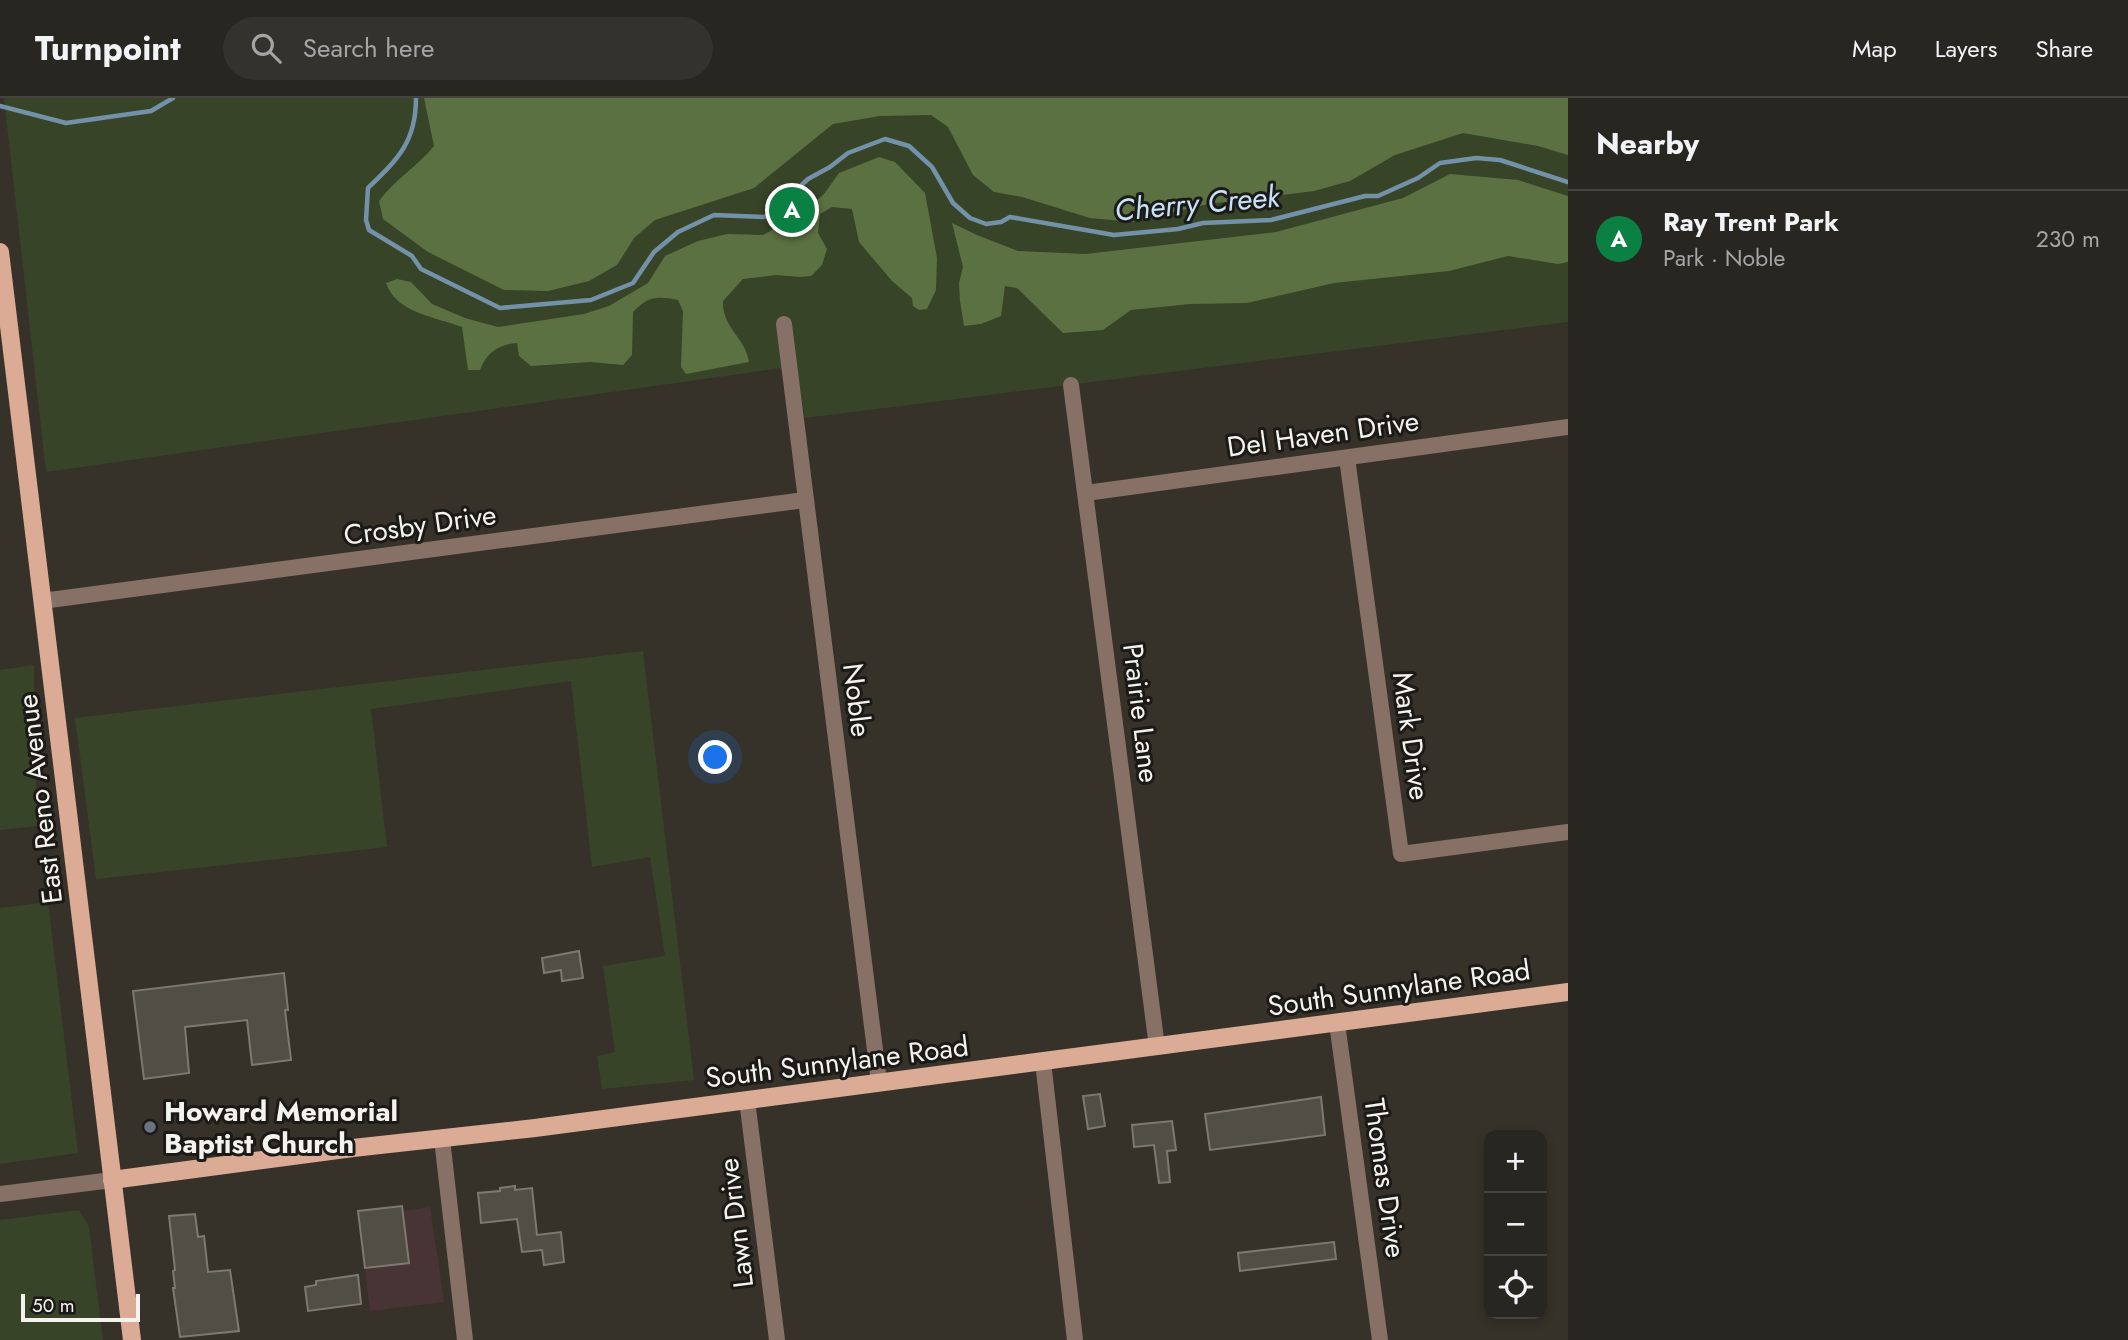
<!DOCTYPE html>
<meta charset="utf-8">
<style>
body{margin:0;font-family:Jost,sans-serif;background:#34322d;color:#f1f3f6}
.controls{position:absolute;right:21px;bottom:21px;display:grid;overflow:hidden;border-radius:14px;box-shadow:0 4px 10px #0003}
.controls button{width:63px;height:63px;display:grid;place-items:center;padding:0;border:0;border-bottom:2px solid #44433e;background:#282620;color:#f1f3f6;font:35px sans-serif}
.scale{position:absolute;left:21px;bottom:18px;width:119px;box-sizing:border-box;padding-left:7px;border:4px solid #f5f3ee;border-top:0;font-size:19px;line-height:24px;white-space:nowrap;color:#f5f3ee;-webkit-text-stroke:5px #1c1a17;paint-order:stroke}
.you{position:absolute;left:716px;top:660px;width:24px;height:24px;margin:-18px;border:5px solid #fff;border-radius:50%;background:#1a73e8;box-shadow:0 0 0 10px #1a73e833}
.badge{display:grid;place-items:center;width:46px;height:46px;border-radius:50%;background:#0b8043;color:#fff;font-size:23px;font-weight:700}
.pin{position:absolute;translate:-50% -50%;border:4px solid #fff;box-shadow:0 2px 7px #0006}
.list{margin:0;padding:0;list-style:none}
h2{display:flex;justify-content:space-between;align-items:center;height:91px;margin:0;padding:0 28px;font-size:30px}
h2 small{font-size:23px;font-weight:400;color:#a5a5a5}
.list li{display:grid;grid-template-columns:46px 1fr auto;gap:21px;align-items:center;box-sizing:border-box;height:98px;padding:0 28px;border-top:2px solid #44433e}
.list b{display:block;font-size:26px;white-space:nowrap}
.list p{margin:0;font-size:23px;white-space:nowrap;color:#a5a5a5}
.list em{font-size:23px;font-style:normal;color:#a5a5a5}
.icon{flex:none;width:38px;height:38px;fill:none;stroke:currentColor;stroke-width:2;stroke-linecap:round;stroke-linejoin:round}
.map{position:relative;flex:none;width:1568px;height:1242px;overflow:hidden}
header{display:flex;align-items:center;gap:42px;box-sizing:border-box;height:98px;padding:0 35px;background:#282620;border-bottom:2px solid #44433e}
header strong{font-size:33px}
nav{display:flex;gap:38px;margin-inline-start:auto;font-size:24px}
.search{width:490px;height:63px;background:#34322d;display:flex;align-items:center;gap:18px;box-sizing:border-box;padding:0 24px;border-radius:38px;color:#a5a5a5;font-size:26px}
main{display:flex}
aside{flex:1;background:#282620}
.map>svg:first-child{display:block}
.industrial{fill:#493435}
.green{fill:#374428}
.forest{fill:#5b7141}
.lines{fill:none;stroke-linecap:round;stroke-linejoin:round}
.stream{stroke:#7392a9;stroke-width:4.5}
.building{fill:#514e45;stroke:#7d7970;stroke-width:2}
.minor{stroke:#877065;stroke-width:16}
.major{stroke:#dbab96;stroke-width:18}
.worship-dot{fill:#6b7280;stroke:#1c1a17;stroke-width:2.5}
.labels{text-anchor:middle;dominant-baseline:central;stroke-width:6;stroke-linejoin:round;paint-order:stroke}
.street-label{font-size:28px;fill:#f5f3ee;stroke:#1c1a17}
.poi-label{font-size:28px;font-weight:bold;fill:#f5f3ee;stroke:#1c1a17;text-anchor:start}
.water-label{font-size:30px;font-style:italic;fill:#c7e2f8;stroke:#1c1a17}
</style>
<header>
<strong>Turnpoint</strong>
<div class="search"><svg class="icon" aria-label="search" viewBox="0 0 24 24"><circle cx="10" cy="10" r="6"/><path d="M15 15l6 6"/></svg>Search here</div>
<nav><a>Map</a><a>Layers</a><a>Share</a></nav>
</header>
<main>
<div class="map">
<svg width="1568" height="1242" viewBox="0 0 1568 1242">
<rect width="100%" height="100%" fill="#36322a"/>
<!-- industrial -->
<path class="industrial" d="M430 1109 444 1204 370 1213 365 1170 409 1165 403 1113Z"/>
<!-- green -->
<g class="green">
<path d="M4 0H1568V224L805 320 796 268 46 374Z"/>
<path d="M643 553 694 982 602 991 597 958 615 954 603 868 665 858 650 759 592 769 571 583 371 611 387 749 96 781 75 620Z"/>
<path d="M34 567 37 728 0 732V572Z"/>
<path d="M48 804 78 1055 0 1066V810Z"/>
<path d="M79 1112 89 1129 103 1242H0V1122Z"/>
</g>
<!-- forest -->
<g class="forest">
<path d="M424 0H1568V57L1538 48 1463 35 1395 57 1350 83 1314 93 1208 106 1133 124 1090 120 1022 99 994 94 973 77 948 29 931 17 880 18 833 26 754 90 655 122 634 140 617 167 589 183 548 193 504 192 428 154 383 121 379 103C395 81 416 70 434 48Z"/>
<path d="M879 59 895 64 925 95 937 160 936 192 927 211 919 212 913 208 912 200 892 183 859 144 852 111 832 109 820 116 818 135 827 151 822 167 811 178 800 179 776 177 743 181 723 203C722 230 746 240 749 264L686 276 681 269 683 213 678 202C656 198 649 198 633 214L632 257 623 267 590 264 531 268 519 258 517 245C498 247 487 254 480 272H468L462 229C436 219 396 215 386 185L397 181 411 184 432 206 465 220 498 229 584 216 609 208 648 185 665 158 698 143 727 136 763 137 792 121 814 105 824 96 839 75Z"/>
<path d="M1450 76 1518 82 1568 98V164L1558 166 1508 158 1449 173 1334 185 1247 205 1190 206 1131 212 1103 232 1063 235 1017 190 1005 188 1001 218 981 226 964 228 960 203 959 185 963 169 952 125 977 137 1018 153 1086 156 1276 134 1403 100Z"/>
</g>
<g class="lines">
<!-- stream -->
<g class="stream">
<path d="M416 0C416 44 398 61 368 90L366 122 369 132 412 158 421 171 500 210 591 202 633 185 654 154 678 134 714 117 764 119 769 117 808 81 830 69 848 55 885 41 909 48 932 69 953 105 970 120 986 126 1001 124 1010 119 1114 137 1178 131 1203 125 1271 122 1365 98H1378L1418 80 1440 65 1476 60 1500 62 1568 84"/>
<path d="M0 8 66 25 151 13 173 0"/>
</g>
</g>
<!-- building -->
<g class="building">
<path d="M579 853 583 880 562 883 561 872 544 875 542 860Z"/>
<path d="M284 875 288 912H285L291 962 252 967 247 922 185 929 189 975 144 981 133 893Z"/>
<path d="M1100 996 1105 1028 1088 1031 1083 998Z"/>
<path d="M1321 999 1325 1037 1210 1052 1205 1016Z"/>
<path d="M1172 1023 1176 1052 1167 1053 1170 1084 1159 1085 1154 1047 1134 1049 1132 1027Z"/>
<path d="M515 1088V1092L532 1090 537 1137 561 1134 564 1164 544 1167 542 1152 522 1154 517 1121 481 1125 478 1095 500 1093V1090Z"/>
<path d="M402 1108 409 1165 365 1170 358 1113Z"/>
<path d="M195 1116 198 1139 204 1138 208 1174 230 1172 239 1233 180 1239 173 1190H175L173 1173 175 1172 169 1118Z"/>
<path d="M1334 1144 1336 1161 1240 1173 1238 1155Z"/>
<path d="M358 1177 361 1206 308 1213 305 1189 316 1187V1183Z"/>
</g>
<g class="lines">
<!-- minor -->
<g class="minor">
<path d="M784 226 879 984"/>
<path d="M1071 287 1157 949"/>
<path d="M1347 360 1401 756 1568 734"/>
<path d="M1086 395 1568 329"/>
<path d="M42 503 805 402"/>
<path d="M1337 925 1380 1242"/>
<path d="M1043 964 1075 1242"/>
<path d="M747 1002 777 1242"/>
<path d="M442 1041 465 1242"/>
<path d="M0 1096 112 1082"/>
</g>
<!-- major -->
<g class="major">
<path d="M0 154 132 1242"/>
<path d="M112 1082 353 1050 535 1030 1568 894"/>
</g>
</g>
<!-- markers -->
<circle class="worship-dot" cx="150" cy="1029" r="7"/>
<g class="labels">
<!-- street labels -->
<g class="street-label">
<text transform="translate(1323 336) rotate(-8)">Del Haven Drive</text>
<text transform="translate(420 427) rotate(-8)">Crosby Drive</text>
<text transform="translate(857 602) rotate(83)">Noble</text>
<text transform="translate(1141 615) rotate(83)">Prairie Lane</text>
<text transform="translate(1411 638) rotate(82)">Mark Drive</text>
<text transform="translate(40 701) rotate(-97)">East Reno Avenue</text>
<text transform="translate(1399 890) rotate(-8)">South Sunnylane Road</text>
<text transform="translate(837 964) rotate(-7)">South Sunnylane Road</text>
<text transform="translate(1385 1080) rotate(82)">Thomas Drive</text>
<text transform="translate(736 1125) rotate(-97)">Lawn Drive</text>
</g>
<!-- poi labels -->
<g class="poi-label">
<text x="164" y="1013">Howard Memorial<tspan x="164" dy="32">Baptist Church</tspan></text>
</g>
<!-- water labels -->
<g class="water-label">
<text transform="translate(1197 105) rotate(-5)">Cherry Creek</text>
</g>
</g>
</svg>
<div class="controls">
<button>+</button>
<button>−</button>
<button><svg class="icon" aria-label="locate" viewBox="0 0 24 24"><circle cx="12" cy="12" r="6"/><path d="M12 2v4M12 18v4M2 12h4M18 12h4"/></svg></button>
</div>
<div class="scale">50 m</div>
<div class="you"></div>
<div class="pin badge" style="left:792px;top:112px">A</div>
</div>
<aside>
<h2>Nearby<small></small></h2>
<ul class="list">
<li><span class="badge">A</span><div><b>Ray Trent Park</b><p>Park · Noble</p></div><em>230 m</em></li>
</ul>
</aside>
</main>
